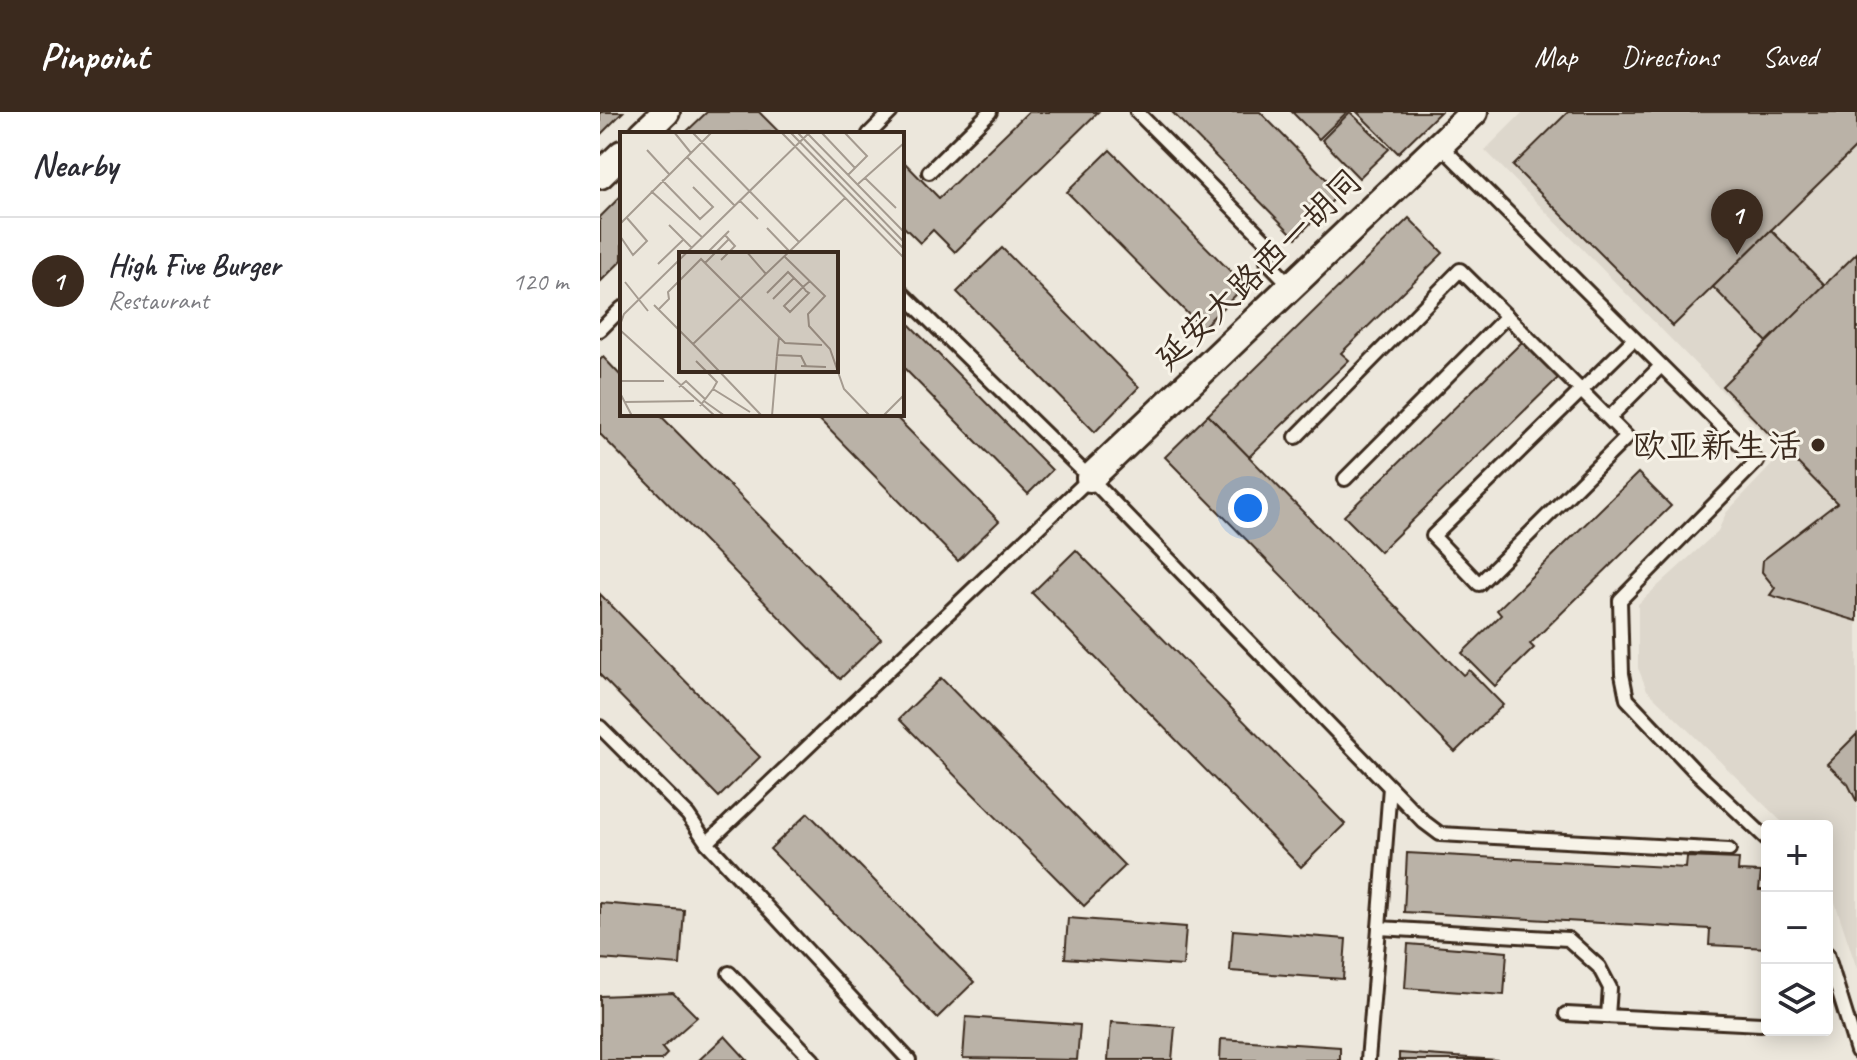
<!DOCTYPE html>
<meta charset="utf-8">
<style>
body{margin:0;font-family:Caveat,"LXGW WenKai TC",sans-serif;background:#f7f7f7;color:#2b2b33}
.controls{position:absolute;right:24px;bottom:24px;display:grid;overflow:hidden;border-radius:8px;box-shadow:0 4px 20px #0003}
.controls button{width:72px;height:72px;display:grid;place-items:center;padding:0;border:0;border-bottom:2px solid #e1e1e2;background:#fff;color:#2b2b33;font:40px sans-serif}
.you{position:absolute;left:648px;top:396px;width:28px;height:28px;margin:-20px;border:6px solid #fff;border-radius:50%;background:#1a73e8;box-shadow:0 0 0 12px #1a73e833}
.badge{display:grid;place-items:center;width:52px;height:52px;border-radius:50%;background:#3b2a1e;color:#fff;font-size:26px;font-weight:700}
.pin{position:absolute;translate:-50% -66px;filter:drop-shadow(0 2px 4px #0008)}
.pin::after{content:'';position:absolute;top:42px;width:28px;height:24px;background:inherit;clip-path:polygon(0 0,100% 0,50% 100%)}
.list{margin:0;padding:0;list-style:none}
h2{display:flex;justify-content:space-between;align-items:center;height:104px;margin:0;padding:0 32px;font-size:34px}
h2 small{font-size:26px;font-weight:400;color:#7c7c81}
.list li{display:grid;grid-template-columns:52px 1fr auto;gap:24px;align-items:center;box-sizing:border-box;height:128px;padding:0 32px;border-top:2px solid #e1e1e2}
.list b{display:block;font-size:30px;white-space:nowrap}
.list p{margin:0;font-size:26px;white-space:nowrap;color:#7c7c81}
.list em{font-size:26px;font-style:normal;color:#7c7c81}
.icon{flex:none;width:44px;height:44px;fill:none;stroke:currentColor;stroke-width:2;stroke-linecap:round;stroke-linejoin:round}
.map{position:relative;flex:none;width:1257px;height:948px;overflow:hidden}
header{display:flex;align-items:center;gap:48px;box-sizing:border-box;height:112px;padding:0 40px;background:#3b2a1e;color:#fff}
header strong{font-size:38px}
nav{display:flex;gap:44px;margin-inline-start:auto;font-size:28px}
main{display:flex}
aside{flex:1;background:#fff}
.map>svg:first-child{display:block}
.built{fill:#ddd7cc}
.building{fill:#bab2a7;stroke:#3b2a1e;stroke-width:2}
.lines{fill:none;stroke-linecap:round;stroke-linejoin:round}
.service-casing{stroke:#3b2a1e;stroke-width:18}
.minor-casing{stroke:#3b2a1e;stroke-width:32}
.service{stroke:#f7f3e8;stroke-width:12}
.minor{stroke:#f7f3e8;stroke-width:26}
.poi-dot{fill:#3b2a1e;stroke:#f7f3e8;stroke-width:3}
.labels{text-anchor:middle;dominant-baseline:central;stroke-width:6;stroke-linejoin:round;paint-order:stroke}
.street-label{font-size:34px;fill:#3b2a1e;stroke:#f7f3e8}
.poi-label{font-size:34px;fill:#3b2a1e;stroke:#f7f3e8;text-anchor:end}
.inset-road{fill:none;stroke:#a59b90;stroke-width:2}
.view{fill:#3b2a1e;fill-opacity:0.15;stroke:#3b2a1e;stroke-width:4}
.inset-edge{fill:none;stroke:#3b2a1e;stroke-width:4}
</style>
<header>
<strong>Pinpoint</strong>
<nav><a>Map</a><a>Directions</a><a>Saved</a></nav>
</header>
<main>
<aside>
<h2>Nearby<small></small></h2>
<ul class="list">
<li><span class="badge">1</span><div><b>High Five Burger</b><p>Restaurant</p></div><em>120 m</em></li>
</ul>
</aside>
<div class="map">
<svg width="1257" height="948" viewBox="0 0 1257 948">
<rect width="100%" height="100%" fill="#ece7dc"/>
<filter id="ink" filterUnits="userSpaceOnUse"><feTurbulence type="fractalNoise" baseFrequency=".0125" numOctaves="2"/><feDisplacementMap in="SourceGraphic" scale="16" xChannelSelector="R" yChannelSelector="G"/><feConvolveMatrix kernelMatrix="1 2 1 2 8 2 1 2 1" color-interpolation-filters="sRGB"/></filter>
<g filter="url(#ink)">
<!-- built -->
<path class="built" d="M923 0H1257V857L1227 766V714H1186L1047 578 1038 556V492L1118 419 1126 401 1183 341 885 38Z"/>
<!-- building -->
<g class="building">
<path d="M0 0H23L0 23Z"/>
<path d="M107 0H159L179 20 84 22Z"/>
<path d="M428 0H498L355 140 333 118 320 131 302 113V48L339 86Z"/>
<path d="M572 0H660L740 81 696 126Z"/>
<path d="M692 0H747L719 27Z"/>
<path d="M750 0 789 37 759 66 722 28Z"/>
<path d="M757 0H840L798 41Z"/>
<path d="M968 0H1257V34L1073 214 913 54Z"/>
<path d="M510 38 645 174 602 216 467 80Z"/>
<path d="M22 83V148L0 170V105Z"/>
<path d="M809 106 843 141 741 241 749 248 649 345 608 303Z"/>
<path d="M1171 118 1225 173 1167 230 1113 175Z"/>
<path d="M402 136 539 275 495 320 357 180Z"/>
<path d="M1257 141V509L1170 483 1175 476 1162 460 1163 448 1237 391 1122 274Z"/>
<path d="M302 205 452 358 428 382 302 254Z"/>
<path d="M923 229 959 265 780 440 744 404Z"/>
<path d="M3 245 22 265V302H59L281 527 240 567 0 322V248Z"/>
<path d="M214 302H293L399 409 358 449Z"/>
<path d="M608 303 863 563 869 558 903 593 855 640 565 345Z"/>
<path d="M1038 361 1071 394 930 532 934 536 895 574 862 541 901 503 897 498Z"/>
<path d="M476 438 745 712 701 755 432 481Z"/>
<path d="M0 482 160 645 119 685 0 563Z"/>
<path d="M341 566 525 754 484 794 299 607Z"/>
<path d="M1257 622V690L1248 672 1227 652Z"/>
<path d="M208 701 374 870 337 906 170 737Z"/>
<path d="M807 741 1086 756 1087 745 1139 747 1138 759 1161 760 1159 778H1167V836L1109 833 1110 817 804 800Z"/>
<path d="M0 791 84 798 80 853 0 847Z"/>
<path d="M468 806 586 815 583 854 465 846Z"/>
<path d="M633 818 746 827 743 867 630 859Z"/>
<path d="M808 832 907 840 904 883 805 876Z"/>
<path d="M73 881 97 905 62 936 67 942 61 948H0V884Z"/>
<path d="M366 905 480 913 477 948 363 946Z"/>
<path d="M511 910 575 915 572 948H508Z"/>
<path d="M125 924 147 948H99Z"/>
<path d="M621 927 740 935V948H620Z"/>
<path d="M799 941 898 948H799Z"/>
</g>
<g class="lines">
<!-- service casing -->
<g class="service-casing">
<g id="service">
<path d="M537 0 669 132 667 149 692 175"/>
<path d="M269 22 291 0"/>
<path d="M840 33 1157 349 1020 488 1022 562 1027 587 1093 657 1167 727"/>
<path d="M329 60 390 0"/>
<path d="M302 181 490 366 824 710 840 722 1129 738"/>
<path d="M0 218 22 196"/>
<path d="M1009 306 1061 254"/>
<path d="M696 325 860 158C916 213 972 269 1027 325L879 472 833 424 1034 227"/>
<path d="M745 367 907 204"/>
<path d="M0 615 88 703 107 731"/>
<path d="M790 675 779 816 968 827 999 855 1010 876 1008 904"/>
<path d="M1227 842 1257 939"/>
<path d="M129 861 213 948"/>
<path d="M966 902 1161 912"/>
<path d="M309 948 107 731 490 366"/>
<path d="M768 948 779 816"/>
</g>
</g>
<!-- minor casing -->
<g class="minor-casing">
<g id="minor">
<path d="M43 22 66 0"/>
<path d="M0 63 22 42"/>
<path d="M490 366 874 0"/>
</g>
</g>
<!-- service -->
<use href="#service" class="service"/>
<!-- minor -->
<use href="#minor" class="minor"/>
</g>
</g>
<!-- markers -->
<circle class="poi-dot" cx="1218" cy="333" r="8"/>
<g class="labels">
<!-- street labels -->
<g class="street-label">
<text transform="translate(658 157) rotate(-44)">延安大路西一胡同</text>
</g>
<!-- poi labels -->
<g class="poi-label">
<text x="1202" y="333">欧亚新生活</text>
</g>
</g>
<!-- overview -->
<g transform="translate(20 20)">
<rect width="284" height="284" fill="#ece7dc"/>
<path class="inset-road" d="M54 0 71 21M72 0 179 110M161 0 284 126M170 0 284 117M177 0 284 110M201 0 235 36M224 0 247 24 228 43M188 2 284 100M27 18 49 42M67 25 115 74M245 46 276 76M42 48 80 87 93 75 73 55M238 52 284 11M31 59 83 106M120 69 138 87M0 92 92 0M49 93 72 116M147 96 170 120M0 104 13 123 27 109 7 86M89 119 109 99M126 119 146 142M165 125 205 164 188 182 189 194 210 217 224 257 250 284M101 128 115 114 105 103M85 131 109 107M38 132 64 107M5 150 28 179M147 161 168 140 183 155 186 159 189 161 170 180 164 174 183 155 190 149M153 167 174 146M34 173 73 212M39 177 49 167 48 160 81 127 165 211 202 213M0 193 4 182 190 0M0 198 95 284M159 205 157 223 181 224 186 234M76 229 97 250 93 257M181 234 206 235M0 249H44M59 255 66 249 85 267M0 261 12 284M84 269 105 284M5 270 74 269M80 274 93 257 130 280M142 284 73 212 225 66M152 284 157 223M263 284 284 263"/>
<path class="view" d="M59 120H218V240H59Z"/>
<rect width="284" height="284" class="inset-edge"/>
</g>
</svg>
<div class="controls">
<button>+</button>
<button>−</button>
<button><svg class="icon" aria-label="layers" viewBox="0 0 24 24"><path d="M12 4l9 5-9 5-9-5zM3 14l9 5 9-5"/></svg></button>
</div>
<div class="you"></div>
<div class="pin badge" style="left:1137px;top:143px">1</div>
</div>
</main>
